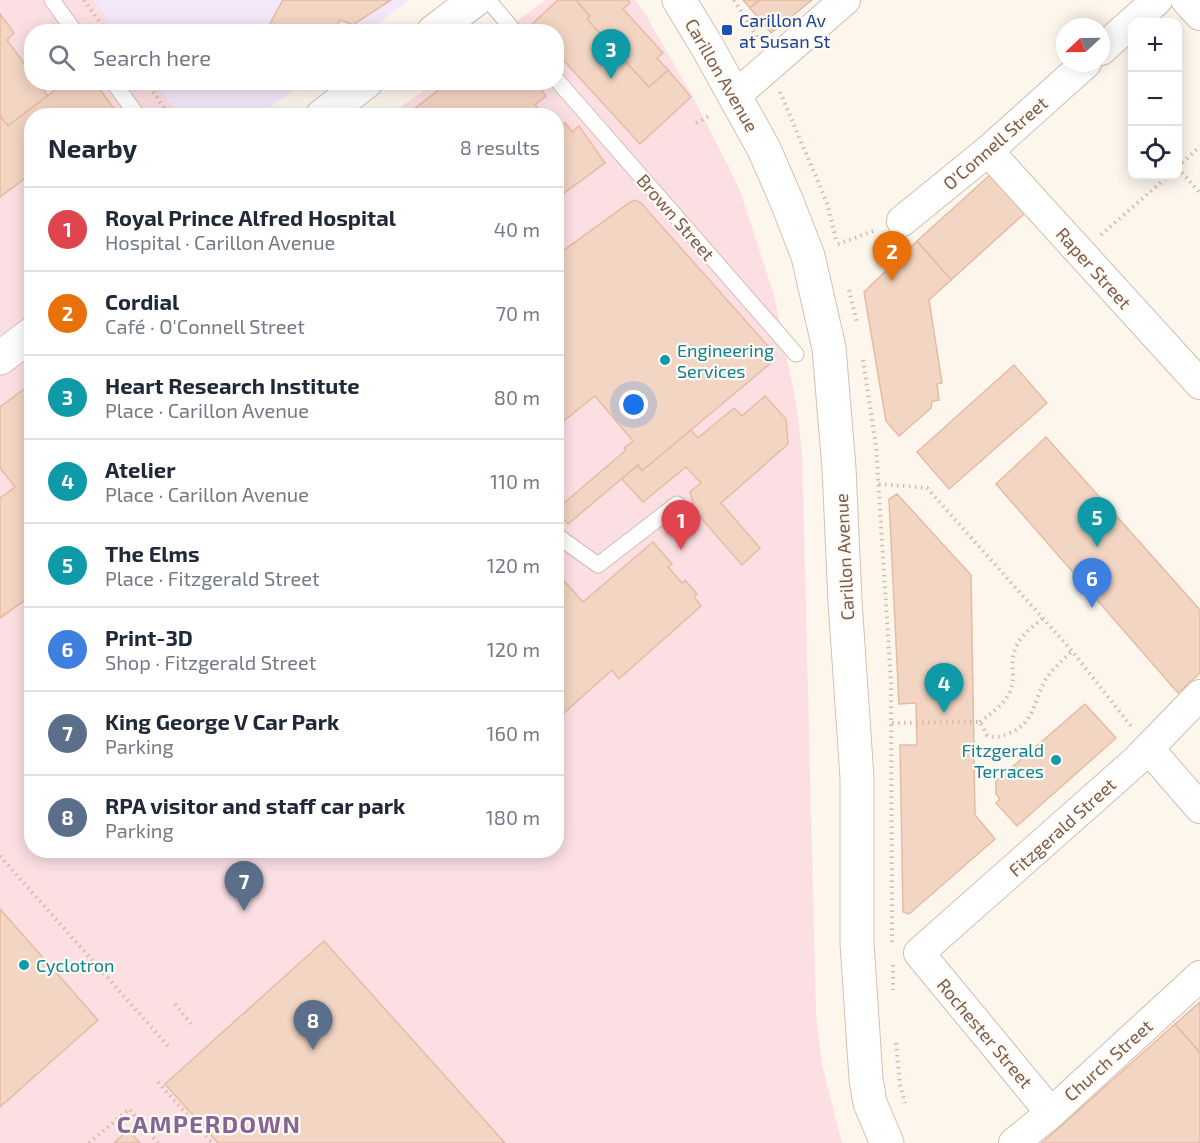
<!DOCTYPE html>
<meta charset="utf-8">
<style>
body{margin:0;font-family:"Exo 2",sans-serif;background:#f2f2f3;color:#1f2937}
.controls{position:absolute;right:18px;top:18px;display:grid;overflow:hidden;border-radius:12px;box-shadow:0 3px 15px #0003}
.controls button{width:54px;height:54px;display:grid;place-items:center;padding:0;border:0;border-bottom:2px solid #e0e1e3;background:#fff;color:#1f2937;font:30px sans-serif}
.compass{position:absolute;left:1056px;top:18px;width:54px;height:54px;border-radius:50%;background:#fff;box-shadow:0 3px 15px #0003;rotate:248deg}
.you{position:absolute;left:634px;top:405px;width:21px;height:21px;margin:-15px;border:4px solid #fff;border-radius:50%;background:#1a73e8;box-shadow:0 0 0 9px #1a73e833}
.badge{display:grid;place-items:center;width:39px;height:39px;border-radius:50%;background:#b45309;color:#fff;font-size:20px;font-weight:700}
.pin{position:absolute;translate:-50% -50px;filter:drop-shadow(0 2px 3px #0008)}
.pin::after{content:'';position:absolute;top:32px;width:21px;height:18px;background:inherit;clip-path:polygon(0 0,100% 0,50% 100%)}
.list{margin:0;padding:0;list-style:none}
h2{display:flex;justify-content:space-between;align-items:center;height:78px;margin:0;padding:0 24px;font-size:26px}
h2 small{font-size:20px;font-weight:400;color:#747a83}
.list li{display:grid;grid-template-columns:39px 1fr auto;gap:18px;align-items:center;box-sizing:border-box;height:84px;padding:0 24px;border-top:2px solid #e0e1e3}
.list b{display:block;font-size:22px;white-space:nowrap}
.list p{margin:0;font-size:20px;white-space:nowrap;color:#747a83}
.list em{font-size:20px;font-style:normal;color:#747a83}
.icon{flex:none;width:33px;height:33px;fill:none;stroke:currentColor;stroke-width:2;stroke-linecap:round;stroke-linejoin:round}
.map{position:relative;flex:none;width:1200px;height:1143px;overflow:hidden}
.search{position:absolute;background:#fff;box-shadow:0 3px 15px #0003;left:24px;top:24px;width:540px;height:66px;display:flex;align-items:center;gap:15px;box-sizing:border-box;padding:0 21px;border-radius:24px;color:#747a83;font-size:22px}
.panel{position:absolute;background:#fff;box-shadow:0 3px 15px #0003;left:24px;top:108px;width:540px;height:750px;border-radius:24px}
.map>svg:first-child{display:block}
.education{fill:#f3e8fa}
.medical{fill:#fbdfe3}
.building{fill:#f3d5c3;stroke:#e6bba3;stroke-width:1.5}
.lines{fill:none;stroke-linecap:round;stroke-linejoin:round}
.lane-casing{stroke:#d1beb0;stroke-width:17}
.street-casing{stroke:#d1beb0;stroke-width:32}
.secondary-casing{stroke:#d6c0b0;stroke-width:35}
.path{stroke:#d9b8a5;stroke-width:4;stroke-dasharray:1.5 4.5;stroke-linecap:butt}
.lane{stroke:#fff;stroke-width:15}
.street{stroke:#fff;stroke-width:30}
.secondary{stroke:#fff;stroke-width:33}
.transit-dot{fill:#1a4fb4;stroke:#fffaf3;stroke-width:2}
.culture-dot{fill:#0f9aa8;stroke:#fffaf3;stroke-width:2}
.labels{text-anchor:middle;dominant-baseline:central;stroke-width:4.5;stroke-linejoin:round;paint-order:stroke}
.transit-label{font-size:18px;fill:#164399;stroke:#fffaf3;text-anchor:start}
.street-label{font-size:18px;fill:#7a5c4d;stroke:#fffaf3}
.culture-label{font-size:18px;fill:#0d838f;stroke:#fffaf3;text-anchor:start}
.district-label{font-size:24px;font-weight:bold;letter-spacing:1.5px;fill:#846695;stroke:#fffaf3}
</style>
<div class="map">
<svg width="1200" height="1143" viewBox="0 0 1200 1143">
<rect width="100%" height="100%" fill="#fdf6ec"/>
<!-- education -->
<g class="education">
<path d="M94 0H408L368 32 117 31Z"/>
<path d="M156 83H302L259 116 180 115Z"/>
</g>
<!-- medical -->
<path class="medical" d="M0 0H94L117 31 32 32V82L156 83 180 115 32 116V850H556V116L390 115 434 83 556 82V32L503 31 546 0H635L647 17 696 103 739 188 774 295 796 403 802 451 816 1014 822 1065 842 1143H0Z"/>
<!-- building -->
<g class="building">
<path d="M283 0H391L353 25 340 20 334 32H273L267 29Z"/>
<path d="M558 0H576L590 16 587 19 649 87 668 70 691 97 640 144 556 52V32H538L532 24Z"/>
<path d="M576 0H629L630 3 623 9 663 53 657 58 668 70 649 87 587 19 590 16Z"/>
<path d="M743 0H759L750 8Z"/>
<path d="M760 0H812L771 33 750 8Z"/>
<path d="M0 14 14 33 7 40 32 74V82H38L48 96 8 126 0 116Z"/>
<path d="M49 82H95L119 116H32V173L0 197V116L8 126 55 90Z"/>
<path d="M449 82H536L546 96 535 105 544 116H405Z"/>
<path d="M565 123 572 132 579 126 605 163 556 199V129Z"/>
<path d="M991 174 1026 212 951 280 917 241Z"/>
<path d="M635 200 641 203 774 353V358L772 362 642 471 638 465 568 524 556 510 626 450 624 448 633 441 595 396 556 427V256L629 203Z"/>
<path d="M917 241 951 280 929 300 942 383 937 384 939 400 932 401 931 408 899 436 886 421 864 292Z"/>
<path d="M556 362 561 365 562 370 560 375 556 377Z"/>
<path d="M1014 365 1047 403 949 489 917 452Z"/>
<path d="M31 384 32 595 0 618V498L15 487 0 468V407Z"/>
<path d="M765 396 786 419 788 444 721 503 760 548 742 565 695 511 690 492 701 483 686 467 643 502 622 479 638 465 642 471 691 430 698 438 734 408 742 416Z"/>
<path d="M1046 437 1200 610V673L1178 693 996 484Z"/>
<path d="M897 494 971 575 975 815 995 839 909 914 903 912 900 745H917L916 703 899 704 889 499Z"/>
<path d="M653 542 672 564 668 567 682 583 685 580 697 594 694 597 701 606 619 679 612 670 556 720V572L583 602Z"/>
<path d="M1085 704 1116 738 1017 826 996 803 1000 799 996 794V781Z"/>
<path d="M0 909 98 1020 0 1107Z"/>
<path d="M324 941 505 1143H218L165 1084Z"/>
<path d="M1200 1002V1053L1175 1024Z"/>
<path d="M1175 1024 1200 1053V1143H1042Z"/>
<path d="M128 1130 140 1143H114Z"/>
</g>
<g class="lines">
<!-- lane casing -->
<g class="lane-casing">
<g id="lane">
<path d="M52 0 75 32"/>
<path d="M488 0 515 32"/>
<path d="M556 79 796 354"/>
<path d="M113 82 138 116"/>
<path d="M556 535 598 565 677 504"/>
</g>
</g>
<!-- street casing -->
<g class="street-casing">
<g id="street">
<path d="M1186 0 1200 15"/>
<path d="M1101 50 1157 0"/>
<path d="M735 96 845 0"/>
<path d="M988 151 1200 384"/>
<path d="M902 221 988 151 1086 63"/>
<path d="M1148 748 1200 808"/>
<path d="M1051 1113 919 953 1137 760 1200 695"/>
<path d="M1014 1143 1051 1113 1200 976"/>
</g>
</g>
<!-- secondary casing -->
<g class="secondary-casing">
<g id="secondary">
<path d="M679 0 708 48 764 149 787 202 808 256 829 348 839 468 845 601 857 778V943L866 1079 870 1103 887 1143"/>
<path d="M433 32 475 0"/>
<path d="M322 116 366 82"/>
<path d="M0 358 32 334"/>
</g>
</g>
<!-- path -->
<g class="path">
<path d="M84 0 107 32"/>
<path d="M734 0 759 40"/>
<path d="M146 82 170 116"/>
<path d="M780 92 827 203 836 239"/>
<path d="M696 123 711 115"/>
<path d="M1178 167 1200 146"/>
<path d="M1178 168 1200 193"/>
<path d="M1101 235 1168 176"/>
<path d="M838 244 876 230"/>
<path d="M849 290 857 323"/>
<path d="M863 360 876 446 891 683 892 942"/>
<path d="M879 484 927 488 1072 651 1131 726"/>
<path d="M980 722C998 708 1014 698 1013 673 1012 663 1012 655 1017 645 1022 634 1034 626 1043 618"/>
<path d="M892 723 980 722 987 735C996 738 1001 737 1010 733 1036 721 1033 701 1046 679 1053 668 1063 660 1072 651"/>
<path d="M0 856 168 1046"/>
<path d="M893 965V990"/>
<path d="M175 1004 192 1025"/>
<path d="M896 1043 900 1085 905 1103"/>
<path d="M158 1082 212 1143"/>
<path d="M89 1143 129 1109 158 1143"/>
</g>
<!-- lane -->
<use href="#lane" class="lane"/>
<!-- street -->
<use href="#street" class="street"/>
<!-- secondary -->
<use href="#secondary" class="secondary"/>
</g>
<!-- markers -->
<rect class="transit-dot" x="721" y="24" width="12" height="12" rx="3"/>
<g class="culture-dot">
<circle cx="665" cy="360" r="6"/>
<circle cx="1056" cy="760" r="6"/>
<circle cx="24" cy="965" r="6"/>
</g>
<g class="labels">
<!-- transit labels -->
<g class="transit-label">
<text x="739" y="20">Carillon Av<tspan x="739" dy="21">at Susan St</tspan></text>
</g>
<!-- street labels -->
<g class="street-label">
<text transform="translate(722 75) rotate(60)">Carillon Avenue</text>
<text transform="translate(995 143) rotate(-41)">O'Connell Street</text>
<text transform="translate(676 217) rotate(49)">Brown Street</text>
<text transform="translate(1094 268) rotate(48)">Raper Street</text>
<text transform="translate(844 557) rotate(-93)">Carillon Avenue</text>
<text transform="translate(1062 827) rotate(-42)">Fitzgerald Street</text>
<text transform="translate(985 1033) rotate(50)">Rochester Street</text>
<text transform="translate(1108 1060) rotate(-42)">Church Street</text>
</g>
<!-- culture labels -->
<g class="culture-label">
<text x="677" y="350">Engineering<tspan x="677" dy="21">Services</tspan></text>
<text x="1044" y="750" text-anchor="end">Fitzgerald<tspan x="1044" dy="21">Terraces</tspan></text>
<text x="36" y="965">Cyclotron</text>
</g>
<!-- district labels -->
<g class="district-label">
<text x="209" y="1123">CAMPERDOWN</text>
</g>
</g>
</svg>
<div class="controls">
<button>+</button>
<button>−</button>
<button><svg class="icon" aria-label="locate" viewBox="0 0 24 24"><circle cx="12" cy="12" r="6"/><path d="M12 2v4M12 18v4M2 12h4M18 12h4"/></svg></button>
</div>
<svg class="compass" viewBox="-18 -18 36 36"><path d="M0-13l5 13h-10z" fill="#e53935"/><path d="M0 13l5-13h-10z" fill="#747a83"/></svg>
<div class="you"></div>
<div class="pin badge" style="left:681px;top:550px;background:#e0444e">1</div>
<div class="pin badge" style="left:892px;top:281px;background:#e8710a">2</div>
<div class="pin badge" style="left:611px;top:79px;background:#0f9aa8">3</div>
<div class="pin badge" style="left:944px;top:713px;background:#0f9aa8">4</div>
<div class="pin badge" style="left:1097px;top:547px;background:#0f9aa8">5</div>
<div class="pin badge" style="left:1092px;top:608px;background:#3f7fe0">6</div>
<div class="pin badge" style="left:244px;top:911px;background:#5c6f8a">7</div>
<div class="pin badge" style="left:313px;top:1050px;background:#5c6f8a">8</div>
<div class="search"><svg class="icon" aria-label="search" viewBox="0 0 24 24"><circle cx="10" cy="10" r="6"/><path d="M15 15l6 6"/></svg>Search here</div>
<section class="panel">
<h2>Nearby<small>8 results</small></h2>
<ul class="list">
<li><span class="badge" style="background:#e0444e">1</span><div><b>Royal Prince Alfred Hospital</b><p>Hospital · Carillon Avenue</p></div><em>40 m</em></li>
<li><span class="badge" style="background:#e8710a">2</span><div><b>Cordial</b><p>Café · O'Connell Street</p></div><em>70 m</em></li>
<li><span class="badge" style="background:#0f9aa8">3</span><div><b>Heart Research Institute</b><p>Place · Carillon Avenue</p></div><em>80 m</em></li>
<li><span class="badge" style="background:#0f9aa8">4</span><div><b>Atelier</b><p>Place · Carillon Avenue</p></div><em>110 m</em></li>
<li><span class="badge" style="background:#0f9aa8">5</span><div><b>The Elms</b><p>Place · Fitzgerald Street</p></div><em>120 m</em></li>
<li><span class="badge" style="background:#3f7fe0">6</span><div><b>Print-3D</b><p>Shop · Fitzgerald Street</p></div><em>120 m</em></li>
<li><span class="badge" style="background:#5c6f8a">7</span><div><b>King George V Car Park</b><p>Parking</p></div><em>160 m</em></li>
<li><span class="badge" style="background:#5c6f8a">8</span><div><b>RPA visitor and staff car park</b><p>Parking</p></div><em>180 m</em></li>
</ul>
</section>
</div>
